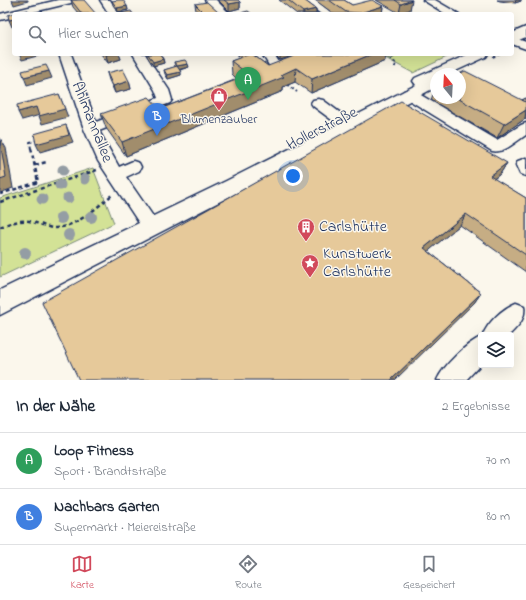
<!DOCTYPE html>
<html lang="de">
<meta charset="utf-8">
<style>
body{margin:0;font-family:"Indie Flower",sans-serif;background:#f2f2f3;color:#1f2937}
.controls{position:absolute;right:12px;bottom:12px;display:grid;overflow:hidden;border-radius:4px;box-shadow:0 4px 16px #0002}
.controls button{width:36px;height:36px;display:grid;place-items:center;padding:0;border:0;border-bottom:1px solid #e0e1e3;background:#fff;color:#1f2937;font:20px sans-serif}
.compass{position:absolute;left:430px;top:68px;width:36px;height:36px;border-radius:50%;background:#fff;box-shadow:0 4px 16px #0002;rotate:342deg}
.you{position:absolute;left:293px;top:176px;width:14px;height:14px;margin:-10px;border:3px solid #fff;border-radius:50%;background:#1a73e8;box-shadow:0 0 0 6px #1a73e833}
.badge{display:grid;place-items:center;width:26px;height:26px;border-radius:50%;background:#d1495b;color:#fff;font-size:13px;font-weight:700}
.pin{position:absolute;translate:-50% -33px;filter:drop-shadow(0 1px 2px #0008)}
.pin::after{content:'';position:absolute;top:21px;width:14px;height:12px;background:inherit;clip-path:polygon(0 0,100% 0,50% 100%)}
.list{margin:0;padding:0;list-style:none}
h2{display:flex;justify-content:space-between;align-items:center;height:52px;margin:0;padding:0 16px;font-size:17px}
h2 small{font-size:13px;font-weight:400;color:#747a83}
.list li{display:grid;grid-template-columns:26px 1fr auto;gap:12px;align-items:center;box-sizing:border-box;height:56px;padding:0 16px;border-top:1px solid #e0e1e3}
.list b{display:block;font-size:15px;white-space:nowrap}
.list p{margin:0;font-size:13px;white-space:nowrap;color:#747a83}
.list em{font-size:13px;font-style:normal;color:#747a83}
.icon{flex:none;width:22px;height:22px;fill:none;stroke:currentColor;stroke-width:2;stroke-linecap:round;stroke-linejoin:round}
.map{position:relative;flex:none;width:526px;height:380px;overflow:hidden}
.search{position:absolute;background:#fff;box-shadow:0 4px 16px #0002;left:12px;right:12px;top:12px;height:44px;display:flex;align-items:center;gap:10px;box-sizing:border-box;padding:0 14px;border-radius:4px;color:#747a83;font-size:15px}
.sheet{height:164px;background:#fff}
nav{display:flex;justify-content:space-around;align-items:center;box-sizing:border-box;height:56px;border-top:1px solid #e0e1e3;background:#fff;font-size:11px;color:#747a83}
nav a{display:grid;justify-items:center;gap:2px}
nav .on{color:#d1495b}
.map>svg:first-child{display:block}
.green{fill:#d3e296;stroke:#77887a}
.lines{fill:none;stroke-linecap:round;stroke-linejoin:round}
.minor-casing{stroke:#1b2f5e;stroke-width:3}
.major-casing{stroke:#1b2f5e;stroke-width:3}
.path-far2{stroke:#1b2f5e;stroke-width:1.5;stroke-dasharray:2.5 2;stroke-linecap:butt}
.path-far1{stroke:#1b2f5e;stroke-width:2;stroke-dasharray:3.5 2.5;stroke-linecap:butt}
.path{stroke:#1b2f5e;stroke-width:2.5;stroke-dasharray:4 3;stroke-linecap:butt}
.minor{fill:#fbf7ec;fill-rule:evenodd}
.major{fill:#fbf7ec;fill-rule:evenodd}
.tree{fill:#949da4}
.wall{fill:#c6ad84;stroke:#1b2f5e}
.shaded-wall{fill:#a18d6c;stroke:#1b2f5e}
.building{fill:#e6c99a;stroke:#1b2f5e}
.labels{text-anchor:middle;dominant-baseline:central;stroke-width:3;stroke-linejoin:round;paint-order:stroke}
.far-poi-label{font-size:13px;fill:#1b2f5e;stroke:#fbf7ec}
.street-label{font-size:16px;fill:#1b2f5e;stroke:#fbf7ec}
.poi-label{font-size:16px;fill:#1b2f5e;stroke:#fbf7ec;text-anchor:start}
</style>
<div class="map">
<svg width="526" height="380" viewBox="0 0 526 380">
<rect width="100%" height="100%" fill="#fbf7ec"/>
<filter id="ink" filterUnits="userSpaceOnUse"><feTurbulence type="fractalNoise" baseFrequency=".025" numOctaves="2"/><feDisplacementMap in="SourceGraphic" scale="8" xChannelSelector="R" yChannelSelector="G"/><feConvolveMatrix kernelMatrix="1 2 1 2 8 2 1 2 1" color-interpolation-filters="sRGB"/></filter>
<g filter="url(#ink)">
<!-- green -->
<g class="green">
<path d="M378 54H453L413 73Z"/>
<path d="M93 168 114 223 0 277V198Z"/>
</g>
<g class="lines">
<!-- minor casing -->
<g class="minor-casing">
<g id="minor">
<path d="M58 0H76L75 2 25 14H14V17L0 20V14Z"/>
<path d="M100 0H110L119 14H109Z"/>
<path d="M205 0H216L230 14H219Z"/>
<path d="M303 0H315L333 14H321Z"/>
<path d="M423 0H435L459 14H446Z"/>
<path d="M512 37 526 42V49L512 44Z"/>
<path d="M59 54H71L96 122 158 98 155 90 133 54H145L169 90 172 100 170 103 99 131 119 167 133 161 139 163 141 167 139 171 126 177 157 222 160 227 157 232 151 234 145 232 98 161 84 129Z"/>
<path d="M262 54H274L280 64 278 67H270Z"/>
<path d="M409 90 414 91 497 140 521 125 526 123V135C516 141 504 154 492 151L404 97 402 94 404 91Z"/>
<path d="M318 99 323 100 354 123 356 126 354 129 349 131 344 129 313 106 311 103 313 100Z"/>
<path d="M526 158V176L520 174 516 165 518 161Z"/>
<path d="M516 303 524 306C526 319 518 326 509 335H483C488 322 503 308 516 303Z"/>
<path d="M481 337V364L466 380H437C443 366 467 343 481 337Z"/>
</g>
</g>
<!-- major casing -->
<g class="major-casing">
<g id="major">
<path d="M526 27V37L512 43V33Z"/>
<path d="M469 54H488L486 57 449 74H436V87L240 191 0 315V290L226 181 416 85 413 81 415 78Z"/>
</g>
</g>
<!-- path-far2 -->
<g class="path-far2">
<path d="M383 54 390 59"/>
<path d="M493 57 501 54"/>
<path d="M395 67 396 63 390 59 400 54"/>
</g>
<!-- path-far1 -->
<g class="path-far1">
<path d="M395 67V66"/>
<path d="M286 84 297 92"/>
<path d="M31 149 30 142 38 140"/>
</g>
<!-- path -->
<g class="path">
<path d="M35 165 47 162"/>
<path d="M0 194 38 182 31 148"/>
<path d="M0 202 97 170"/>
<path d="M0 227C12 222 24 218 36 223 42 224 48 228 54 228 77 227 96 208 113 194"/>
</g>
<!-- minor -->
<use href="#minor" class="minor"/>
<!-- major -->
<use href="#major" class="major"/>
</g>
<!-- trees -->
<g class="tree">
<circle cx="63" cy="170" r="5.5"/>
<circle cx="85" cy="179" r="5.5"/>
<circle cx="60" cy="185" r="5.5"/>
<circle cx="68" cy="198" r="5.5"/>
<circle cx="42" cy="199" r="5.5"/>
<circle cx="91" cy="217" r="6"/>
<circle cx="61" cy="218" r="6"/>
<circle cx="69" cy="235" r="6"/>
<circle cx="25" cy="253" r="6"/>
</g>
<!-- wall -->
<g class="wall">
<path d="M71 0 96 14H79L73 7Z"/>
<path d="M218 0H238L240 2V8L229 11Z"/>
<path d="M279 0H304L316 9V14H297Z"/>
<path d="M315 0H344L352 5 383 6 382 14H334Z"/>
<path d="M376 0H411L410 10 399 13Z"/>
<path d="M497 0H521V1L515 3 500 1Z"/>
<path d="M112 1 127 6 128 10 118 12 113 5Z"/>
<path d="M195 4 219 13V14H199L196 11Z"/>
<path d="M101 54H119L121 59 108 63Z"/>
<path d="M147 54H160L163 59 164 63 153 66 147 56Z"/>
<path d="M238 54H256V57L268 66 385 61 311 93 295 82 283 87V91L126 156 106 128 101 114 160 109 237 79 232 74 231 61 240 58 238 56Z"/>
<path d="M274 54H293V56L280 60Z"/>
<path d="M174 62 189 67 180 70 181 75 168 79 165 74 164 70 175 67Z"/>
<path d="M107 73 129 81 131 89 115 93 109 80Z"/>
<path d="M436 86V98H460L522 100 526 98V120L525 119 497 138 431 100Z"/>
<path d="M507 163 500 174 494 179 526 198V272L460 225 428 251 481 293 474 303 79 380Z"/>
</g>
<!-- shaded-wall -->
<g class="shaded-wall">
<path d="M12 0H28V1L14 5Z"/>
<path d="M412 0 410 10 399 13 401 4Z"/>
<path d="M516 0H521V1L515 3Z"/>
<path d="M240 2V8L229 11V4Z"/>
<path d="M127 6 128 10 118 12 117 8Z"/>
<path d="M383 6 382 14H360V13Z"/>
<path d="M316 9V14H303V12Z"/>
<path d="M14 19V27H12L9 20Z"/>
<path d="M19 54H45L22 60Z"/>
<path d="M110 54H119L121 59 108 63 106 55Z"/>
<path d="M288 54H293V56L280 60V56Z"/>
<path d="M372 54H386L385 61 311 93 312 79Z"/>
<path d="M163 59 164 63 153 66V62Z"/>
<path d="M188 64 189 67 177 70V66Z"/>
<path d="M296 68 295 82 283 87V91L126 156 122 142Z"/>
<path d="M49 71 52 78 27 85 24 77Z"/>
<path d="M181 72V75L168 79 167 75Z"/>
<path d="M129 81 131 89 115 93 113 86Z"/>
<path d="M59 94 68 117 42 124 39 116Z"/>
<path d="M36 107 40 115 22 120 18 112Z"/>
<path d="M526 110 525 119 497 138 504 124Z"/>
<path d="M66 125 73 142 40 152 36 144Z"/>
<path d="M0 138 6 148 13 188 0 193Z"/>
<path d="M507 163 500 174 483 187 490 176Z"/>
<path d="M466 214 460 225 419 259 424 248Z"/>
<path d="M481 293 474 303 395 380H391Z"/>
</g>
<!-- building -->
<g class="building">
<path d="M71 0H84L96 14H82Z"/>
<path d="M118 0H123L127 6 117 8 112 1Z"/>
<path d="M224 0H238L240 2 229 4Z"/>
<path d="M288 0H304L316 9 303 12Z"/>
<path d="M329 0H344L352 5 372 0 383 6 360 13 346 12Z"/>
<path d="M395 0H412L401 4Z"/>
<path d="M207 2 219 13 214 14H205L195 4Z"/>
<path d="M28 10 30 14H14V19L9 20 8 15Z"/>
<path d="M131 11 133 14H120V13Z"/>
<path d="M248 11 252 14H237Z"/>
<path d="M148 54H160L163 59 153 62Z"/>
<path d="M240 54H250L243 57Z"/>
<path d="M250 54H252L268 66 299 54H372L312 79 296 68 281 75 284 77 122 142 101 114 149 97 160 109 249 75 231 61Z"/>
<path d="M278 54H288L280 56Z"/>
<path d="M185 60 188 64 177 66 174 62Z"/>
<path d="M46 65 49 71 24 77 22 71Z"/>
<path d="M177 66 181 72 167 75 164 70Z"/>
<path d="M123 69 129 81 113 86 107 73Z"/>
<path d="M465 71 526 102V110L504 124 457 98H460V74H459Z"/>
<path d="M59 94 65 109 39 116 36 107 18 112 17 105Z"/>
<path d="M526 98V102L522 100Z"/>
<path d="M401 101 507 163 490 176 526 198V255L466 214 424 248 481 293 391 380H79L42 302Z"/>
<path d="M66 125 69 135 36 144 34 134Z"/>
<path d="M0 141 6 177 0 179Z"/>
</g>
</g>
<!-- icons -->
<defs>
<g id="shop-pin" transform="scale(0.9)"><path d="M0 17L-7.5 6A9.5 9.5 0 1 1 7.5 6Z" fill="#d1495b" stroke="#fbf7ec"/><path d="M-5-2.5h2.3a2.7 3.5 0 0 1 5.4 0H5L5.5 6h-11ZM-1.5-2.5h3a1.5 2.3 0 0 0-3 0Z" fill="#fff"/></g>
<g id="building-pin" transform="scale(0.9)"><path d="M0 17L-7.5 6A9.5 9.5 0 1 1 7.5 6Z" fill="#d1495b" stroke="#fbf7ec"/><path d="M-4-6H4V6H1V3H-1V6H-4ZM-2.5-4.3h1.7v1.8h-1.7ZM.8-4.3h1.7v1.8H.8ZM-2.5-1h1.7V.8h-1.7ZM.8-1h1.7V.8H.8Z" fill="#fff"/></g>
<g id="sight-pin" transform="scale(0.9)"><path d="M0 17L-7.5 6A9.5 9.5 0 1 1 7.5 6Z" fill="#d1495b" stroke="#fbf7ec"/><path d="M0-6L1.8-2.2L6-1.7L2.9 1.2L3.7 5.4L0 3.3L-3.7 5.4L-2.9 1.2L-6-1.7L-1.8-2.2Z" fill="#fff"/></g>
</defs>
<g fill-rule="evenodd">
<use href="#shop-pin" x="219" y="96"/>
<use href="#building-pin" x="306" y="227"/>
<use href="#sight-pin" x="310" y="263"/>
</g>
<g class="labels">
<!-- far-poi labels -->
<g class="far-poi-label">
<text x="219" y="119">Blumenzauber</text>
</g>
<!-- street labels -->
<g class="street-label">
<text transform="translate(92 122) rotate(68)">Ahlmannallee</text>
<text transform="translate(322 129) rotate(-27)">Hollerstraße</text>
</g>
<!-- poi labels -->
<g class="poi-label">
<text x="319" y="227">Carlshütte</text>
<text x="323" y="254">Kunstwerk<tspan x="323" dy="18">Carlshütte</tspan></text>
</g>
</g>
</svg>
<div class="controls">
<button><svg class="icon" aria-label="layers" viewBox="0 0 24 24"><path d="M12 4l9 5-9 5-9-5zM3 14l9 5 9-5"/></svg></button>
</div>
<svg class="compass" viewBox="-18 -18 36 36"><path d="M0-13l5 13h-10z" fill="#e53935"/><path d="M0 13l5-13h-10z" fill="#747a83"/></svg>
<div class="you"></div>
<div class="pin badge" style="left:248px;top:100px;background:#2e9e5b">A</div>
<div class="pin badge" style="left:157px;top:136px;background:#3f7fe0">B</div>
<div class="search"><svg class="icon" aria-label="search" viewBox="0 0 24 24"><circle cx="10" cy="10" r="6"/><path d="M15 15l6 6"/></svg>Hier suchen</div>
</div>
<section class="sheet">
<h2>In der Nähe<small>2 Ergebnisse</small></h2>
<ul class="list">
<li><span class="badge" style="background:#2e9e5b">A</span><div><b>Loop Fitness</b><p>Sport · Brandtstraße</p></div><em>70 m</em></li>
<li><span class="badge" style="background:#3f7fe0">B</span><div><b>Nachbars Garten</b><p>Supermarkt · Meiereistraße</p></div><em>80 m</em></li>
</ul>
</section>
<nav>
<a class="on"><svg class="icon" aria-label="map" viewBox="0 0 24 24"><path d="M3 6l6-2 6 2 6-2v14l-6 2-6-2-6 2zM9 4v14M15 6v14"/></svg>Karte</a>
<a><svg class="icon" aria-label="directions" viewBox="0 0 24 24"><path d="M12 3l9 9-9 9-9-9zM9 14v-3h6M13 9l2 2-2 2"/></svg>Route</a>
<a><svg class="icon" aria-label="saved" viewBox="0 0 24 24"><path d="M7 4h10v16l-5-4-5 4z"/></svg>Gespeichert</a>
</nav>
